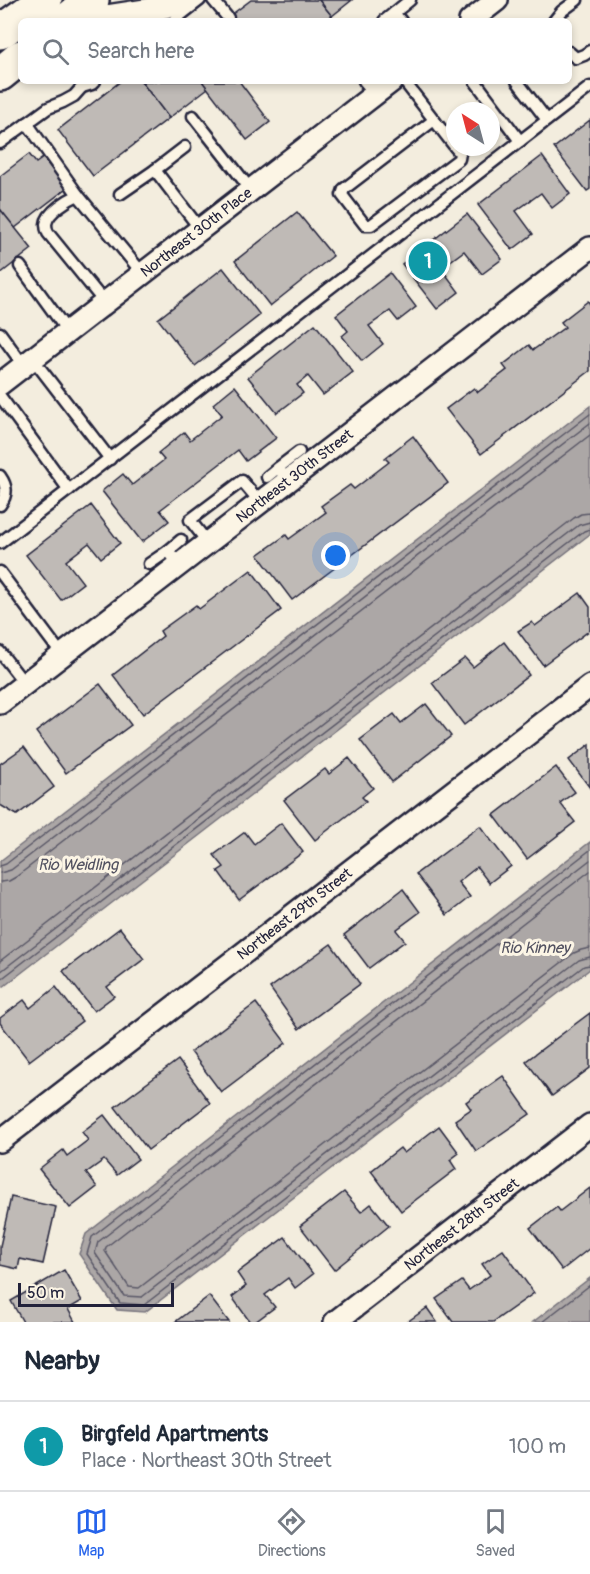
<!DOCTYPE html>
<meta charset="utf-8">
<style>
body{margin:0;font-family:Pangolin,sans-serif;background:#f6f6f7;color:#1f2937}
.compass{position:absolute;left:446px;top:102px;width:54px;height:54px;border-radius:50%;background:#fff;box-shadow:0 3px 9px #0003;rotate:324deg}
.scale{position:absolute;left:18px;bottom:15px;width:156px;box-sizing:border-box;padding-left:6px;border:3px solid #22223b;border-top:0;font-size:16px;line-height:21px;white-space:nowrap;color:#22223b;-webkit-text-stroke:4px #fcf5e5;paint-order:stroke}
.you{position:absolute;left:336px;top:556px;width:21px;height:21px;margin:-15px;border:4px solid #fff;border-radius:50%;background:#1a73e8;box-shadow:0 0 0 9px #1a73e833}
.badge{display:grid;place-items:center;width:39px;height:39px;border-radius:50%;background:#2563eb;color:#fff;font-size:20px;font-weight:700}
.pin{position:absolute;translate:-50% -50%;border:3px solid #fff;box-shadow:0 2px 6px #0006}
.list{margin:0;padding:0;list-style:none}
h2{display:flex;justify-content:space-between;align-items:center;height:78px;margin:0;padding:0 24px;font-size:26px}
h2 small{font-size:20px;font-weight:400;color:#747a83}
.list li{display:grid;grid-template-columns:39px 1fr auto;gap:18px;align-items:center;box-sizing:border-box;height:90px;padding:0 24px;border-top:2px solid #e0e1e3}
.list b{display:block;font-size:22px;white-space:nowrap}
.list p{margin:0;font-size:20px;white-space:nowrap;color:#747a83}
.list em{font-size:20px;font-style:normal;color:#747a83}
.icon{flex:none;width:33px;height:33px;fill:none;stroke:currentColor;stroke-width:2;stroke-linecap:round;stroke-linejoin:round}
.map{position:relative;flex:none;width:590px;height:1322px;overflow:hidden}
.search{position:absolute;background:#fff;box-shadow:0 3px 9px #0003;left:18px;right:18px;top:18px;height:66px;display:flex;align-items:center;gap:15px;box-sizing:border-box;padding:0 21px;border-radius:9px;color:#747a83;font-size:22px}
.sheet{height:168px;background:#fff}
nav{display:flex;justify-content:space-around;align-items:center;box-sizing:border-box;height:84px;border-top:2px solid #e0e1e3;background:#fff;font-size:16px;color:#747a83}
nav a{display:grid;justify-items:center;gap:3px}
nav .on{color:#2563eb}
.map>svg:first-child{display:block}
.water{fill:#aca7a6;stroke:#75727b;stroke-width:1.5}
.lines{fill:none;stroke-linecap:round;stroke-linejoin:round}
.shore{stroke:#595766;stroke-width:1.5}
.building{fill:#bfbab6;stroke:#22223b;stroke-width:1.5}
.lane-casing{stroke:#22223b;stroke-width:15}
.street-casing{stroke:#22223b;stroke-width:26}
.primary-casing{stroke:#22223b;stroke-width:38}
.lane{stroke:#fcf5e5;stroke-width:10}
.street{stroke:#fcf5e5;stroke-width:21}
.primary{stroke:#fcf5e5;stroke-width:33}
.labels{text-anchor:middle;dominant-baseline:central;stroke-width:6;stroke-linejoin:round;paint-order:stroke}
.street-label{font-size:15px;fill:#22223b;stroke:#fcf5e5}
.water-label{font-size:16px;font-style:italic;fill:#525160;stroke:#fcf5e5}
</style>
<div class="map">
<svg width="590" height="1322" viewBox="0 0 590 1322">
<rect width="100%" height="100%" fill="#f3edde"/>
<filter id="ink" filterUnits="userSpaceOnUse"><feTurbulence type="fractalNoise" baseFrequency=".0167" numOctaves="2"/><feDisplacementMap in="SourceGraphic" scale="12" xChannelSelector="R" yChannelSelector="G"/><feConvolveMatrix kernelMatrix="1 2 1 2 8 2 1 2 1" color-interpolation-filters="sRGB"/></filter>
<g filter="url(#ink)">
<!-- water -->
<g class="water">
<path d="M590 406V534L3 987 0 986V861Z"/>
<path d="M590 842V969L145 1312 117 1310 79 1254 86 1234Z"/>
<path d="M590 1278V1322H533Z"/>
</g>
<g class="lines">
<!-- shore -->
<g class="shore">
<path d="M590 850 92 1237 87 1254 120 1303 144 1305 584 966 590 965"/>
<path d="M590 860 98 1242 95 1253 124 1296 142 1297 579 960 590 957"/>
<path d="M0 866 6 864 590 414"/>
<path d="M590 871 106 1247 105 1251 129 1287 139 1288 574 953 581 950 590 948"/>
<path d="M0 873 11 870 590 423"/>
<path d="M0 882 9 881 16 877 590 435"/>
<path d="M0 961 574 518 581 514 590 513"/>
<path d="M0 972 579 525 590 522"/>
<path d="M0 980 584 531 590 529"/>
<path d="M542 1322 590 1285"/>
</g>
</g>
<!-- building -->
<g class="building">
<path d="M251 0H319L332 16 325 21H223Z"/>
<path d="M319 0H352L332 16Z"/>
<path d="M121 81H141L169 118 93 176 58 130Z"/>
<path d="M141 81H202L208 88 169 118Z"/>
<path d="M202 81H239L270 122 247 140Z"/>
<path d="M590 120V189L587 191 554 148Z"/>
<path d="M29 154 36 163 43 158 67 188 15 228 0 209V176Z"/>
<path d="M542 156 570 194 552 208 541 193 516 211 533 234 512 250 478 205Z"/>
<path d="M0 209 32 249 0 274Z"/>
<path d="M297 212 333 256 270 306 235 261Z"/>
<path d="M467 214 502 259 482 274 464 251 441 268 459 292 437 309 402 264Z"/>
<path d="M223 268 260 315 195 366 158 319Z"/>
<path d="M390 273 416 307 398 321 390 311 369 326 383 344 362 361 342 336 348 331 336 315Z"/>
<path d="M588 301 590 304V371L481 454 446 409 474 388 478 392 507 370 503 365 529 345 533 350 565 327 561 322Z"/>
<path d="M315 324 353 372 323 395 308 376 297 385 303 393 277 413 248 377Z"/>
<path d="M235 386 276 438 246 461 238 450 160 510 169 521 142 542 102 491 123 474 132 485 164 460 158 453 184 432 190 440 222 415 213 404Z"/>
<path d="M413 436 448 483 292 600 258 555 286 535 289 539 326 512 321 506 350 485 354 489 389 462 385 458Z"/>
<path d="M91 505 120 543 101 558 89 543 66 561 83 583 61 600 26 555Z"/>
<path d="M251 570 281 610 143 714 113 675 163 636 160 631 196 605 199 609Z"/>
<path d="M580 593 590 607V630L543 665 518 631 532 622 535 626Z"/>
<path d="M504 642 529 675 464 725 432 683 465 658 473 667Z"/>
<path d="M100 684 131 725 66 773 36 732Z"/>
<path d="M426 704 451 736 392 782 360 740 394 714 401 723Z"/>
<path d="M590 744V788L569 760Z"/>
<path d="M24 747 54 787 17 815 0 805V764Z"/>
<path d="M349 758 373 788 362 797 366 801 315 840 284 800 325 769 329 774Z"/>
<path d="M556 767 575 792 560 803 575 822 527 859 494 815Z"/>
<path d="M281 823 303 852 239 900 218 871 224 867 214 855 245 832 254 844Z"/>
<path d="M480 826 511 866 489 883 477 867 458 882 470 897 447 915 416 874Z"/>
<path d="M403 889 420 912 396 930 405 941 369 968 344 935Z"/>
<path d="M120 928 144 959 107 987 114 996 94 1011 63 971Z"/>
<path d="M331 944 360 984 299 1029 270 988Z"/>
<path d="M56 987 82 1021 29 1061 0 1023V1018L24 1000 30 1008Z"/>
<path d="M256 1003 286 1043 221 1092 191 1052Z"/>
<path d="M590 1013V1068L552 1096 526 1061Z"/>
<path d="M178 1060 210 1103 148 1150 115 1107Z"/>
<path d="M503 1076 530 1114 476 1151 455 1120 471 1109 466 1102Z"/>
<path d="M104 1115 138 1159 117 1175 104 1160 86 1173 97 1187 70 1208 39 1169 63 1150 67 1156 88 1140 82 1132Z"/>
<path d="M439 1126 459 1153 450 1160 456 1169 401 1211 371 1171 400 1148 404 1153Z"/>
<path d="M590 1188V1248L562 1270 530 1228 557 1207 560 1211Z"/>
<path d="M344 1192 361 1212 371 1204 389 1226 334 1270 300 1226Z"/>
<path d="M11 1197 56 1207 43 1264 20 1259 18 1269 0 1265V1246Z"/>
<path d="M285 1237 313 1274 295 1288 288 1278 265 1295 275 1307 255 1322H250L232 1297 246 1286 237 1273Z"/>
<path d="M503 1250 534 1293 493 1322H453L436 1299 462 1281 469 1290 490 1275 482 1264Z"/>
<path d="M64 1270 82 1301 68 1309 75 1322H23L11 1301Z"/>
<path d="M209 1296 229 1322H175Z"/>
<path d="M427 1308 437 1322H407Z"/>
</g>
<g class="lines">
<!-- lane casing -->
<g class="lane-casing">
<g id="lane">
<path d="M213 0 228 18"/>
<path d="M173 21 200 0"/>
<path d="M384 21 394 13"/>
<path d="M401 21 394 13 410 0"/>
<path d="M554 21 562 11 577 0"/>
<path d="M569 52 576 58 584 55 590 51"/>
<path d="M364 81 375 94"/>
<path d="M404 81 455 147"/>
<path d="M475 81 520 141"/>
<path d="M517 81 547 120"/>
<path d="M82 87 92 84 95 81"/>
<path d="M193 116 251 190"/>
<path d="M434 120 344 189 342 195 365 225H371L459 159 460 153 455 147"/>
<path d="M27 123 78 195"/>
<path d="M0 143 48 108 63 102 74 96 82 87 83 81"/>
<path d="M185 147 155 170 200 229"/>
<path d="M120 194 155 170"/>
<path d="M20 266 68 332"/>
<path d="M105 303 48 233C47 231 46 226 46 224 47 212 69 199 78 195L143 274"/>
<path d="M0 333 24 366"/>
<path d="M33 359 110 459"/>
<path d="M0 396 69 490"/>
<path d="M278 468 299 452"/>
<path d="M0 476C7 486 8 494 0 505"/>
<path d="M267 477 278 468 288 481"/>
<path d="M0 543 590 87"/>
<path d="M208 543 190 520 242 481 260 502"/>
<path d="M168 551 181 540"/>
<path d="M149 564 168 551 179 565"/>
<path d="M0 572 62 655"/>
<path d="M0 652 25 684"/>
</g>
</g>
<!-- street casing -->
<g class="street-casing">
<g id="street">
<path d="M97 21 107 16 165 7 185 0"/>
<path d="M470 21 497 0"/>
<path id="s1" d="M0 384 392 81"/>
<path id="s2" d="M0 703 590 248"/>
<path id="s3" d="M0 1141 590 686"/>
<path id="s4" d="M335 1322 590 1125"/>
</g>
</g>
<!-- primary casing -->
<g class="primary-casing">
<g id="primary">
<path d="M66 21 92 0"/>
<path d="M0 32 45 0"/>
<path d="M0 74 21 57"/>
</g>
</g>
<!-- lane -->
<use href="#lane" class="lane"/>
<!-- street -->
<use href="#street" class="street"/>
<!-- primary -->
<use href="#primary" class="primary"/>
</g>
</g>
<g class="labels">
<!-- street labels -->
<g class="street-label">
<text stroke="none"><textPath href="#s1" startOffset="248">Northeast 30th Place</textPath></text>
<text stroke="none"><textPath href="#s2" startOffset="372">Northeast 30th Street</textPath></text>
<text stroke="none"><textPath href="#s3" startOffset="372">Northeast 29th Street</textPath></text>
<text stroke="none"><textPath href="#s4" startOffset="160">Northeast 28th Street</textPath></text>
</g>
<!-- water labels -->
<g class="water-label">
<text x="78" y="865">Rio Weidling</text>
<text x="535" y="948">Rio Kinney</text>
</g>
</g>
</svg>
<svg class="compass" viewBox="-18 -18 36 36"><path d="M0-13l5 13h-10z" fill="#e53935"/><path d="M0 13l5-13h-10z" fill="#747a83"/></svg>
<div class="scale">50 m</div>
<div class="you"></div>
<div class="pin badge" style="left:428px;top:261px;background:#0f9aa8">1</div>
<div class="search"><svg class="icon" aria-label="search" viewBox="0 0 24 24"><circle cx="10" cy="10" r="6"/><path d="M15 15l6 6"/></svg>Search here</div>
</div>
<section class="sheet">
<h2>Nearby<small></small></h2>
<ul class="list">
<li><span class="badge" style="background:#0f9aa8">1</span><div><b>Birgfeld Apartments</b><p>Place · Northeast 30th Street</p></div><em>100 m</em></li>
</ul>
</section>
<nav>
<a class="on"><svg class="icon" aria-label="map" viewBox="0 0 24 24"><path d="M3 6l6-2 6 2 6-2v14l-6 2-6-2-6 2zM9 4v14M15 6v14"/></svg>Map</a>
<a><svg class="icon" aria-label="directions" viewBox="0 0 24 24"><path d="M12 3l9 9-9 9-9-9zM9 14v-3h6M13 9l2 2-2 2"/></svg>Directions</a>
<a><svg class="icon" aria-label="saved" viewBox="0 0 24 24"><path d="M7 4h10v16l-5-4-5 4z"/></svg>Saved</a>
</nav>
